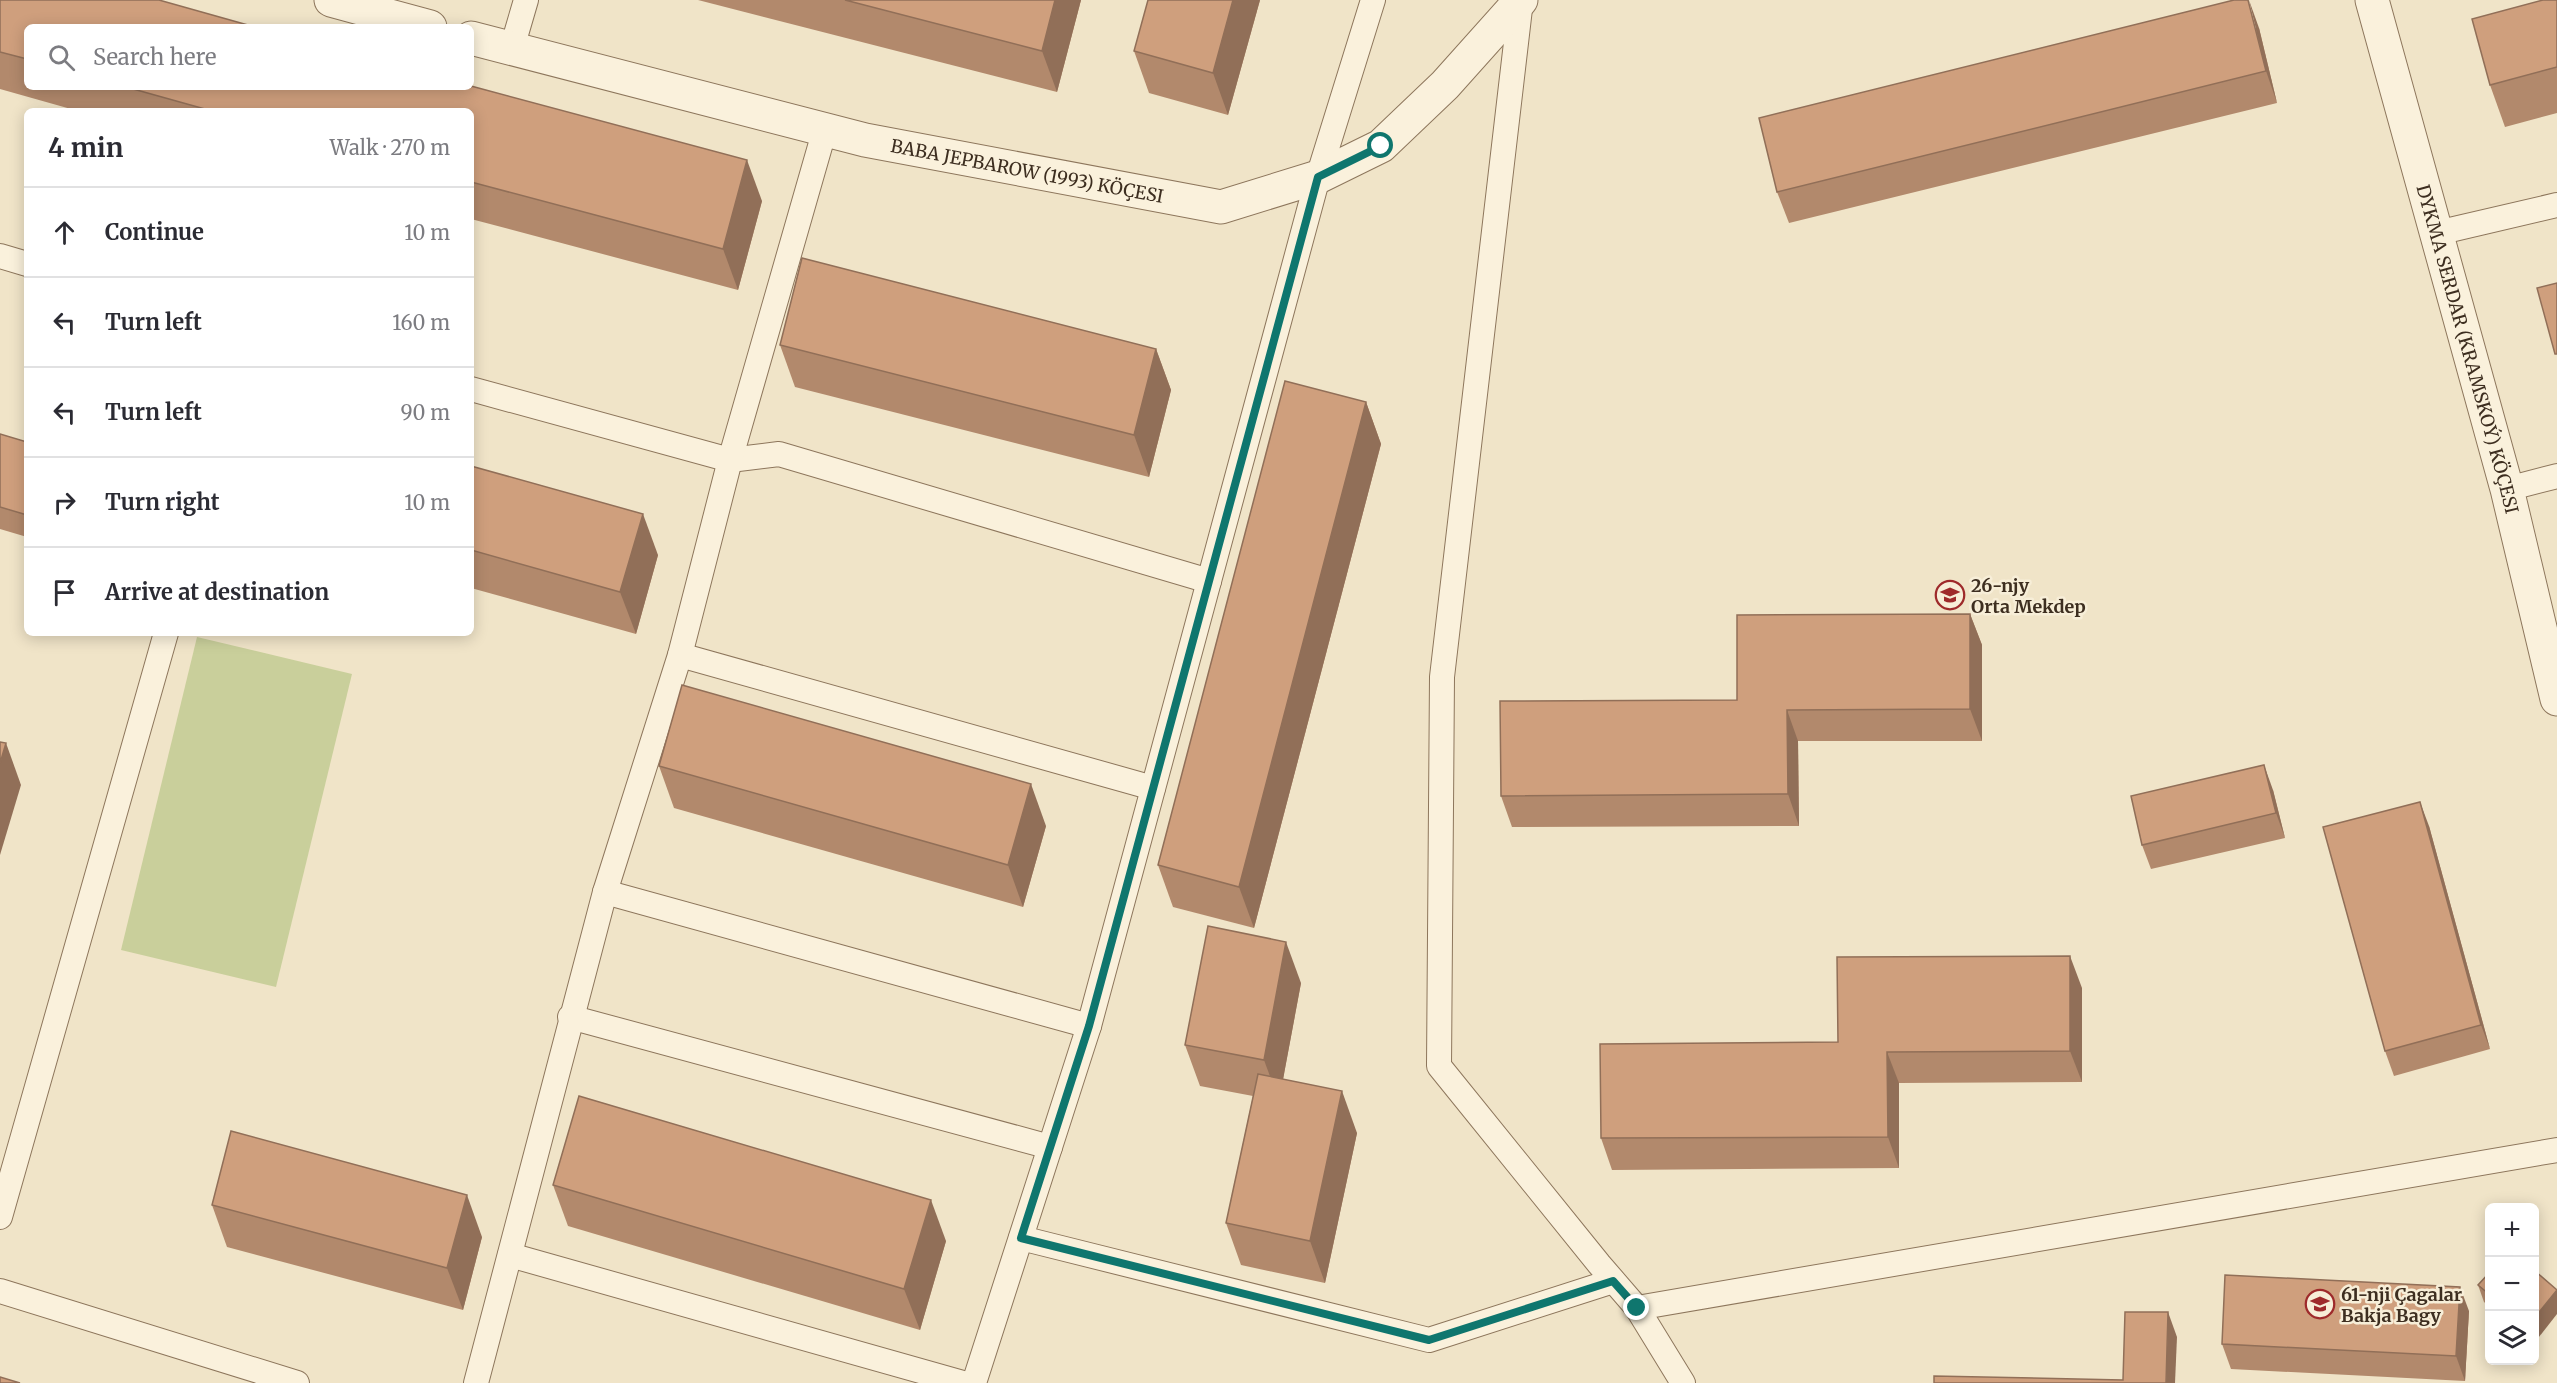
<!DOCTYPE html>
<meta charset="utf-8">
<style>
body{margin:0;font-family:Merriweather,serif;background:#f2f2f3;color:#2b2b33}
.controls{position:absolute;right:18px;bottom:18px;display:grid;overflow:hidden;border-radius:9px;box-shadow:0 3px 15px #0003}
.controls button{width:54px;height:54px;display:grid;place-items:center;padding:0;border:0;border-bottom:2px solid #e1e1e2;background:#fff;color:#2b2b33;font:30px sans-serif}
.stop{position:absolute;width:18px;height:18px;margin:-14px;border:4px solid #0f766e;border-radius:50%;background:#fff}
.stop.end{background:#0f766e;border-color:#fff;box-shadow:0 2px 6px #0008}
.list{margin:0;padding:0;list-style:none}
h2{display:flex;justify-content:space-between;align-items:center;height:78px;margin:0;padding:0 24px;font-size:26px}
h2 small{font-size:20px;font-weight:400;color:#7c7c81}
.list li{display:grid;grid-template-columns:39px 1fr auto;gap:18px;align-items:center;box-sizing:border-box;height:90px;padding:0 24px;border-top:2px solid #e1e1e2}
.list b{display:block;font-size:22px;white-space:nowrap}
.list em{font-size:20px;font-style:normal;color:#7c7c81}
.icon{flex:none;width:33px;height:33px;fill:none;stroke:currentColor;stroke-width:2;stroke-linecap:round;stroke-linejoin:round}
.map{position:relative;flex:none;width:2557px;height:1383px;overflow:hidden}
.search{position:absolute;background:#fff;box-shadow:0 3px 15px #0003;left:24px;top:24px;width:450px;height:66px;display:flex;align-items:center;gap:15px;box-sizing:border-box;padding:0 21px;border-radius:9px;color:#7c7c81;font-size:22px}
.panel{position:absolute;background:#fff;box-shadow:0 3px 15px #0003;left:24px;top:108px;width:450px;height:528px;border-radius:9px}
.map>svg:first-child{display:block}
.park{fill:#c9cf9b}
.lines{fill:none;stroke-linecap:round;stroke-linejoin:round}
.lane-casing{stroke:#8d765c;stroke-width:26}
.street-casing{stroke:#8d765c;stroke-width:35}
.lane{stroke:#faf1dc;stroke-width:24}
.street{stroke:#faf1dc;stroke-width:33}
.wall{fill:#b2896c}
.shaded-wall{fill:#916f58}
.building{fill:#cf9f7d;stroke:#916f58;stroke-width:1.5}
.route{stroke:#0f766e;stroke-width:8}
.labels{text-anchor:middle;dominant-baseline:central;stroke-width:5;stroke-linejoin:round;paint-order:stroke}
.street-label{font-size:18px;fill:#3d2e20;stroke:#f7eed8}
.poi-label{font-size:18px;font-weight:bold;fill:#3d2e20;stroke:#f7eed8;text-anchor:start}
</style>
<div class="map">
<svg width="2557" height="1383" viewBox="0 0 2557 1383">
<rect width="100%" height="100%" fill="#f0e4c8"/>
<!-- park -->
<path class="park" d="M197 637 352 674 276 987 121 950Z"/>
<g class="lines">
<!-- lane casing -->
<g class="lane-casing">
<g id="lane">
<path d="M1521 0 1442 677 1439 1066 1599 1264 1637 1308 1683 1383"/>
<path d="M512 48 526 0"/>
<path d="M2437 233 2557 205"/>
<path d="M0 256 27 264"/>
<path d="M471 389 730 460 779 454 1209 581"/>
<path d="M2507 489 2557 476"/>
<path d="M680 655 1153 788"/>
<path d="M605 892 1089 1026"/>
<path d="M570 1017 1050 1147"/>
<path d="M0 1217 166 633"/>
<path d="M1021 1238 1429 1340 1613 1281"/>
<path d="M510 1255 963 1383"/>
<path d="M0 1291 297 1383"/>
<path d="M1637 1308 2557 1150"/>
<path d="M476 1383 605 892 680 655 730 460 825 129"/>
<path d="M974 1383 1089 1026 1318 177 1373 0"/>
</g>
</g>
<!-- street casing -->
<g class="street-casing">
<g id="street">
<path d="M331 0 430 27"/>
<path id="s1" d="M2372 0 2507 489 2557 699"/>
<path id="s2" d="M471 38 865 140 1221 207 1318 177 1381 146 1445 85 1521 0"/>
</g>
</g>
<!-- lane -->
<use href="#lane" class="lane"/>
<!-- street -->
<use href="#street" class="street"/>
</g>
<!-- wall -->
<g class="wall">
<path d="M0 0 27 27V87H471L762 201 738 290 471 219V111H78L0 89Z"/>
<path d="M698 0H1081L1057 92Z"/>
<path d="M1260 0 1228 115 1149 93 1134 51Z"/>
<path d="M2557 0V113L2505 127 2490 85Z"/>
<path d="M2259 28 2277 103 1789 223 1777 192Z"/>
<path d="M780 345 1156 349 1171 390 1149 477 795 387Z"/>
<path d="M1366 402 1381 444 1254 928 1173 907 1158 865Z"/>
<path d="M0 434 27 442V537L0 529Z"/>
<path d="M471 466 658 555 636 634 471 588Z"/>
<path d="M1970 614 1982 645V741H1798L1799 826 1512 827 1501 796 1737 700Z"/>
<path d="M659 766 1046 826 1023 907 674 808Z"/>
<path d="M2273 790 2285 838 2151 869 2142 845Z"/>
<path d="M2429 826 2490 1049 2394 1076 2385 1051Z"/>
<path d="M1301 983 1283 1079 1357 1133 1325 1283 1241 1265 1226 1223 1253 1096 1200 1086 1185 1045Z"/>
<path d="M2082 988V1082L1899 1083V1168L1612 1170 1601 1138 1838 1042Z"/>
<path d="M553 1185 946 1241 920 1330 568 1226Z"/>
<path d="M212 1205 482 1237 463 1310 227 1247Z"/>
<path d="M2490 1272V1307L2484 1302 2478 1285Z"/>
<path d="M2469 1311 2465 1381 2231 1369 2222 1344Z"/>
</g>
<!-- shaded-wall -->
<g class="shaded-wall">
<path d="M1055 0H1081L1057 92 1042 51Z"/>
<path d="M1233 0H1260L1228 115 1213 73Z"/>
<path d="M2249 0 2259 28 2277 103 2266 71Z"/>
<path d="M747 160 762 201 738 290 723 249Z"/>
<path d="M1156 349 1171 390 1149 477 1134 435Z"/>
<path d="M1366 402 1381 444 1254 928 1239 887Z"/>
<path d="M643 514 658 555 636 634 620 592Z"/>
<path d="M1970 614 1982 645V741L1970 709Z"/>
<path d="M1787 710 1798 741 1799 826 1788 794Z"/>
<path d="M6 743 21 785 0 855V763Z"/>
<path d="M2264 765 2273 790 2285 838 2276 813Z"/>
<path d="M1031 784 1046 826 1023 907 1008 865Z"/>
<path d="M2420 802 2429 826 2490 1049 2481 1025Z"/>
<path d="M1286 942 1301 983 1279 1101 1264 1060Z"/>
<path d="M2070 956 2082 988V1082L2070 1051Z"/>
<path d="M1887 1052 1899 1083V1168L1888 1137Z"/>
<path d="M1342 1091 1357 1133 1325 1283 1310 1241Z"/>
<path d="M467 1195 482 1237 463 1310 447 1268Z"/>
<path d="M931 1200 946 1241 920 1330 904 1289Z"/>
<path d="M2460 1287 2469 1311 2465 1381 2456 1356Z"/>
<path d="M2557 1290V1314L2535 1342V1317Z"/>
<path d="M2168 1312 2177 1337 2175 1383H2166Z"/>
</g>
<!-- building -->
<g class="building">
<path d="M0 0H159L255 27H27V59L0 52Z"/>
<path d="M845 0H1055L1042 51Z"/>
<path d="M1148 0H1233L1213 73 1134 51Z"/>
<path d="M2234 0H2248L2266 71 1777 192 1759 118Z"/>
<path d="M2543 0H2557V67L2490 85 2472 19Z"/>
<path d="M471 86 747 160 723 249 471 182V111H212L126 87H471Z"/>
<path d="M802 258 1156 349 1134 435 780 345Z"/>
<path d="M2557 283V354H2555L2537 288Z"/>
<path d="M1285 381 1366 402 1239 887 1158 865Z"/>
<path d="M0 434 27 442V515L0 507Z"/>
<path d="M471 466 643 514 620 592 471 550Z"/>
<path d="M1970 614V709L1787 710 1788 794 1501 796 1500 701 1737 700V615Z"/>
<path d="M682 685 1031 784 1008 865 659 766Z"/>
<path d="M0 742 6 743 0 763Z"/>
<path d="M2264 765 2276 813 2142 845 2131 796Z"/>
<path d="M2420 802 2481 1025 2385 1051 2323 827Z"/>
<path d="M1208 926 1286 942 1264 1060 1185 1045Z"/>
<path d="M2070 956V1051L1887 1052 1888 1137 1601 1138 1600 1044 1838 1042 1837 957Z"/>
<path d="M1258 1074 1342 1091 1310 1241 1226 1223Z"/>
<path d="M579 1096 931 1200 904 1289 553 1185Z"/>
<path d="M231 1131 467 1195 447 1268 212 1205Z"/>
<path d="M2535 1271 2557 1290 2535 1317Z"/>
<path d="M2490 1272V1295L2478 1285Z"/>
<path d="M2225 1275 2460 1287 2456 1356 2222 1344Z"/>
<path d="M2125 1312H2168L2166 1383H1934V1376L2123 1380Z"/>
<path d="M0 1377 20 1383H0Z"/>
</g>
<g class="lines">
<!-- route -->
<path class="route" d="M1381 146 1318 177 1089 1026 1021 1238 1429 1340 1613 1281 1637 1308"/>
</g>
<!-- icons -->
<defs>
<g id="school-ring" transform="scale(1.5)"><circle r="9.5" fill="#f7eed8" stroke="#9e2a2b" stroke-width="1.5"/><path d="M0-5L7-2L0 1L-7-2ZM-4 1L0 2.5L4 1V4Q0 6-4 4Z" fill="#9e2a2b"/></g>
</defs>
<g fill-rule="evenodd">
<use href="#school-ring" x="1950" y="595"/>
<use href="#school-ring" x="2320" y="1304"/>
</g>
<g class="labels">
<!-- street labels -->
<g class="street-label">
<text stroke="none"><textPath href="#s2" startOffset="572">BABA JEPBAROW (1993) KÖÇESI</textPath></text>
<text stroke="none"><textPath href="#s1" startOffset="362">DYKMA SERDAR (KRAMSKOÝ) KÖÇESI</textPath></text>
</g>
<!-- poi labels -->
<g class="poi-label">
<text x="1971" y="585">26-njy<tspan x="1971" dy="21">Orta Mekdep</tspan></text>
<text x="2341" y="1294">61-nji Çagalar<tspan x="2341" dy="21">Bakja Bagy</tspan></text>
</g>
</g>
</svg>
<div class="controls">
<button>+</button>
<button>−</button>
<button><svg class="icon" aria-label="layers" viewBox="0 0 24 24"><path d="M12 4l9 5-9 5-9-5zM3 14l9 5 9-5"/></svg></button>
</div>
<div class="stop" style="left:1381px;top:146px"></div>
<div class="stop end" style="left:1637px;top:1308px"></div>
<div class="search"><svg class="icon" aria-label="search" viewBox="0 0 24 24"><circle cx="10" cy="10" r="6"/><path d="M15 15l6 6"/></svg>Search here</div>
<section class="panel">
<h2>4 min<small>Walk · 270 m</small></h2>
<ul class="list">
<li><svg class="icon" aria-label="ahead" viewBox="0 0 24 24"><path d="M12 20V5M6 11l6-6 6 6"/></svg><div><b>Continue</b></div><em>10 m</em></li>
<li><svg class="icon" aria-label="left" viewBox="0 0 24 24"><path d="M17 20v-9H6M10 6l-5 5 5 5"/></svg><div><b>Turn left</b></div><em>160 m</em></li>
<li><svg class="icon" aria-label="left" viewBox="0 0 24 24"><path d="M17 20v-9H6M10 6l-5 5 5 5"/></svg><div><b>Turn left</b></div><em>90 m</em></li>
<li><svg class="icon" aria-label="right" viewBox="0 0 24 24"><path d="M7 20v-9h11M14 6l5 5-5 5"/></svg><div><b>Turn right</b></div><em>10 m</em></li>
<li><svg class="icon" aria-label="arrive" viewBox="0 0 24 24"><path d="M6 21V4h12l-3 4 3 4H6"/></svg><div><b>Arrive at destination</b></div></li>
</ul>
</section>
</div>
